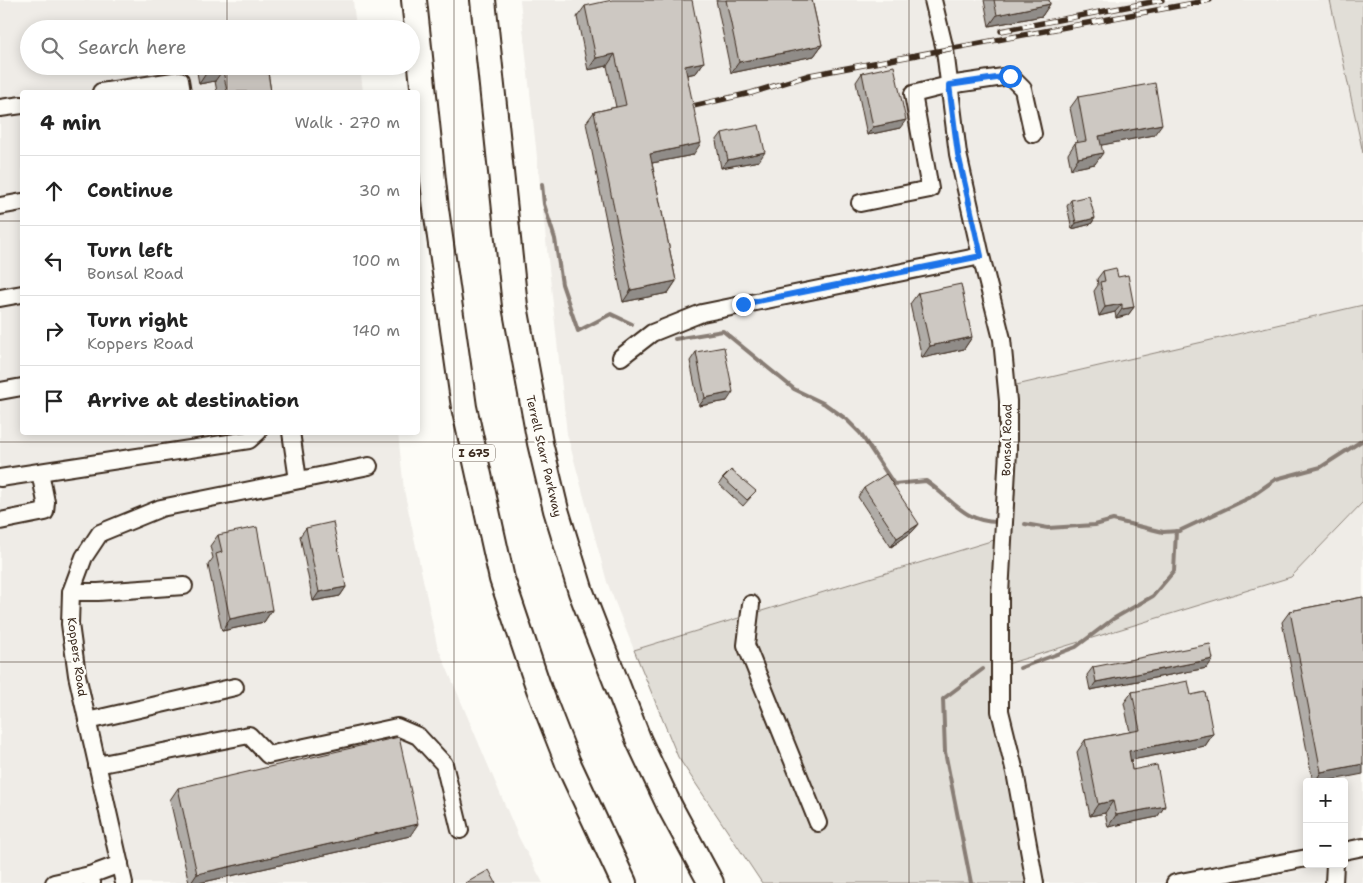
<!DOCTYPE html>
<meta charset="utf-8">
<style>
body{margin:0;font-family:"Shantell Sans",sans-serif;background:#f6f6f6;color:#222}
.controls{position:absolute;right:15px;bottom:15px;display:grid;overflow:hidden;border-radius:5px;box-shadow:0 2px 12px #0003}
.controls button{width:45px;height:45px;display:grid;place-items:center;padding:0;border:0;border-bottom:1px solid #e0e0e0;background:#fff;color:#222;font:25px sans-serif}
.stop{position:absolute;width:15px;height:15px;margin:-11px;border:4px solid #1a73e8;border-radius:50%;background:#fff}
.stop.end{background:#1a73e8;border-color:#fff;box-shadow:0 1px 5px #0008}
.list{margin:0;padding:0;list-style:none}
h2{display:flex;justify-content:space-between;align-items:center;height:65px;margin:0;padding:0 20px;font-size:21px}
h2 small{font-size:16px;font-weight:400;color:#767676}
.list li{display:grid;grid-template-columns:32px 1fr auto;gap:15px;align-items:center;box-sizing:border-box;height:70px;padding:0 20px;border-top:1px solid #e0e0e0}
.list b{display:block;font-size:19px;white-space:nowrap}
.list p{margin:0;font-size:16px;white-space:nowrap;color:#767676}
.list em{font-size:16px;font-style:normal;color:#767676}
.icon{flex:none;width:28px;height:28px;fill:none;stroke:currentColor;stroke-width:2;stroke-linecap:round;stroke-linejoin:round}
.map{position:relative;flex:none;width:1363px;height:883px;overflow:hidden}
.search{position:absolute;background:#fff;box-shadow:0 2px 12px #0003;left:20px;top:20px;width:400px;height:55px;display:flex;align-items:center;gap:12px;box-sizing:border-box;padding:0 18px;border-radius:28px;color:#767676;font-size:19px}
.panel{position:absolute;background:#fff;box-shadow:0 2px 12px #0003;left:20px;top:90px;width:400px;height:345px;border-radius:5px}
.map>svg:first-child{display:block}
.built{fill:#efece7;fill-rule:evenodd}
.green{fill:#e1ded7;stroke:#8e847a}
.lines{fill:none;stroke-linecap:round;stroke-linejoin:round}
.stream{stroke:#887d74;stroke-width:4}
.minor-casing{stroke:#3b2a1e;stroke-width:20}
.highway-casing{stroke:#3b2a1e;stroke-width:28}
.minor{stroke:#fdfcf7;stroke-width:16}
.highway{stroke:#fdfcf7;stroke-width:24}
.rail-casing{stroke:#3b2a1e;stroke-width:5.5}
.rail{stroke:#fdfcf7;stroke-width:4;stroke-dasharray:11;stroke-linecap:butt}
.wall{fill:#b0aca7;stroke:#3b2a1e}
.shaded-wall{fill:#908c88;stroke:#3b2a1e}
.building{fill:#cdc8c2;stroke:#3b2a1e}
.route{stroke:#1a73e8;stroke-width:6}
.grid{fill:none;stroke:#3b2a1e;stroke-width:1;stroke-opacity:0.55}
.labels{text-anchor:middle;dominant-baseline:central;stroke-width:5;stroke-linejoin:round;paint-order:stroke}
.shield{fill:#fdfcf7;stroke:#75695f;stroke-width:1}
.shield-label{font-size:11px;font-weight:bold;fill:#3b2a1e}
.street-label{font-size:12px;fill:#3b2a1e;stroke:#fdfcf7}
</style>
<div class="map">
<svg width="1363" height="883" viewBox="0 0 1363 883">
<rect width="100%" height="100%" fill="#fdfcf7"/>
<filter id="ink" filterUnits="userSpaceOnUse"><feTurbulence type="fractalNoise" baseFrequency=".02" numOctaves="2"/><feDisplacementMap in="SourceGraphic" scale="10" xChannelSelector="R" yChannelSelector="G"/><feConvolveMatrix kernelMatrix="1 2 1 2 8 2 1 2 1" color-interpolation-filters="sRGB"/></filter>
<g filter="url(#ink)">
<!-- built -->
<g class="built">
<path d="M0 0H353L356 29H29V66H360L363 92H22V432L398 433 404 490 437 645 519 838 543 883H0Z"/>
<path d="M520 0H1330L1363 153V305L1012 386 1004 537 634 650 607 582 567 434Z"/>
<path d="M1363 502V883H1031L991 669 1291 577ZM1307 782H1344V864H1307Z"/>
</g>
<!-- green -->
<g class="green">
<path d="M1330 0H1363V153Z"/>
<path d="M1363 305V502L1291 577 991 669 1031 883H762L678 757 634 650 1004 537 1012 386Z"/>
</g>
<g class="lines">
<!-- stream -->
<g class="stream">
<path d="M542 184 544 204 555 239 562 284 578 331 611 314 632 324"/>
<path d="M675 339 723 331 794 389 825 404 846 419 860 433 894 484 926 481C951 498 964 522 997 522"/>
<path d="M1025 524 1048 528 1095 525 1113 520 1163 532 1179 531 1249 498 1276 479 1321 467 1363 440"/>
<path d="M1020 668 1076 647 1113 619 1153 596 1174 571 1176 531"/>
<path d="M971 883 945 752 943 699 983 669"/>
</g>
<!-- minor casing -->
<g class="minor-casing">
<g id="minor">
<path d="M933 0 945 50 958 154 981 256 1002 339 1008 401V451L1000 594V711L1015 772 1035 883"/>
<path d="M101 92 180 80 182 92"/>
<path d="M0 108 22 105"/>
<path d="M860 203 930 189 913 94 949 85 1010 76 1023 89 1033 134"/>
<path d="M0 206 22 202"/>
<path d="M0 298 22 294"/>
<path d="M621 357 652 333 702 313 981 256"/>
<path d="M0 391 22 387"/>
<path d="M291 432 298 480"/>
<path d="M0 478 249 440 258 432"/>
<path d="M0 521 45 512 46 502 40 472"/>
<path d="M71 592H98L184 586"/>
<path d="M751 604 746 645 818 823"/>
<path d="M87 721 235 687"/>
<path d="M97 765 249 735 268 755 397 727 418 736 444 764 460 830"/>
<path d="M1344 851 1363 847"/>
<path d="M54 883 90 875"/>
<path d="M92 883 90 875 120 864"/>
<path d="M124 883 77 675 70 624 71 592 84 557 100 533 161 508 369 466"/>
<path d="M1175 883 1307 858"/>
<path d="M1334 883 1335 864"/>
</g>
</g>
<!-- highway casing -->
<g class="highway-casing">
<g id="highway">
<path d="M414 0 436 209 464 407 502 579 539 689 568 763 624 883"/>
<path d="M483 0 515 306 540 443 556 510 581 592 639 741 670 807 711 883"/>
</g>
</g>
<!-- minor -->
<use href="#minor" class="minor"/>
<!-- highway -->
<use href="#highway" class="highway"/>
<!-- rail casing -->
<g class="rail-casing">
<g id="rail">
<path d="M1001 31 1162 0"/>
<path d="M684 108 751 93 810 75 1210 0"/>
</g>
</g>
<!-- rail -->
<use href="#rail" class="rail"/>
</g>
<!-- wall -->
<g class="wall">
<path d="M716 0H812L822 45 814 56 731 73Z"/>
<path d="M984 0H1049L1050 4 1042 16 989 26Z"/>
<path d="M585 6 704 62 696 73 687 75 693 155 652 163 676 281 668 293 623 302 586 123 594 112 616 107 607 66 588 70 577 17Z"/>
<path d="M196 66H267L271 92H217L215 81 199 84Z"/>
<path d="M862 73 900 128 867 135 856 82Z"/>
<path d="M1078 97 1154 135 1101 145 1095 164 1071 169 1068 154 1075 143H1077L1070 108Z"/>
<path d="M722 133 759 161 721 168 716 141Z"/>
<path d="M1071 200 1095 218 1091 224 1072 229 1067 206Z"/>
<path d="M1103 271 1118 277 1134 307 1128 315 1116 318 1115 312 1099 316 1094 291 1098 285 1097 279Z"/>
<path d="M918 293 972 337 964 349 922 358 910 304Z"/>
<path d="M696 352 727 401 699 406 690 361Z"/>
<path d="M723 478 751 497 743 506 719 484Z"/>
<path d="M864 488 919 524 912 532 891 547 858 497Z"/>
<path d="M306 528 346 587 340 596 313 601 300 536Z"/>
<path d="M218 535 272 610 264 622 222 631 208 565 213 558 210 546Z"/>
<path d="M1363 597 1322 782H1313L1282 622 1290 611Z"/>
<path d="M1093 667 1207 668 1090 690 1087 675Z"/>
<path d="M1132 692 1191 695 1213 734 1205 746 1131 760 1132 770 1165 806 1157 817 1108 827 1105 813 1090 816 1077 752 1085 740 1130 732 1124 703Z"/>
<path d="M178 788 410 836 199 883H189L170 800Z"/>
</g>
<!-- shaded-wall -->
<g class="shaded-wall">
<path d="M1050 4 1042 16 989 26 997 15Z"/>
<path d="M822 45 814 56 731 73 739 62Z"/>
<path d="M615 54 607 66 588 70 596 58Z"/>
<path d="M704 62 696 73 677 77 685 66Z"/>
<path d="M223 70 215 81 199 84 207 72Z"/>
<path d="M906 120 900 128 867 135 873 127Z"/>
<path d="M1162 124 1154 135 1092 147 1099 136Z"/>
<path d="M701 143 693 155 642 165 650 154Z"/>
<path d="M765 152 759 161 721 168 728 160Z"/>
<path d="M1103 153 1095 164 1071 169 1078 158Z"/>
<path d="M1095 218 1091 224 1072 229 1076 223Z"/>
<path d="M676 281 668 293 623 302 631 290Z"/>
<path d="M1122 304 1115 312 1099 316 1105 307Z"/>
<path d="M1134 307 1128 315 1116 318 1122 309Z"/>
<path d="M972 337 964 349 922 358 930 346Z"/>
<path d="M733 392 727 401 699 406 705 398Z"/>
<path d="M919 524 912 532 891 547 897 538Z"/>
<path d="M346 587 340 596 313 601 319 592Z"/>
<path d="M272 610 264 622 222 631 230 619Z"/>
<path d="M1213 659 1207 668 1090 690 1096 682Z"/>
<path d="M1213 734 1205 746 1121 762 1129 751Z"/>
<path d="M1363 764V774L1322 782H1315L1321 772Z"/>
<path d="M1113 801 1105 813 1090 816 1098 804Z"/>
<path d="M1165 806 1157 817 1108 827 1116 815Z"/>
<path d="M418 824 410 836 199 883H191L197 874Z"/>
</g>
<!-- building -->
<g class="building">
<path d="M612 0H692L704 62 685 66 701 143 650 154 676 281 631 290 594 112 626 105 615 54 596 58 585 6Z"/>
<path d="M726 0H812L822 45 739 62Z"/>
<path d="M994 0H1049L1050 4 997 15Z"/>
<path d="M206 66H267L271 92H227L223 70 207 72Z"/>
<path d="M894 66 906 120 873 127 862 73Z"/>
<path d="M1155 83 1162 124 1099 136 1103 153 1078 158 1075 143 1086 141 1078 97Z"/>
<path d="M759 125 765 152 728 160 722 133Z"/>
<path d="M1089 196 1095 218 1076 223 1071 200Z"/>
<path d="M1116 268 1118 277 1128 275 1134 307 1122 309V304L1105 307 1100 282 1105 281 1103 271Z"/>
<path d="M961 284 972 337 930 346 918 293Z"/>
<path d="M724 347 733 392 705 398 696 352Z"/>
<path d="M731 470 756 491 747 500 723 478Z"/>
<path d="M886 474 919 524 897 538 864 488Z"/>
<path d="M333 522 346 587 319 592 306 528Z"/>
<path d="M257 527 272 610 230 619 216 554 222 552 218 535Z"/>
<path d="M1363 597V764L1321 772 1290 611Z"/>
<path d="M1210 644 1213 659 1096 682 1093 667Z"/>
<path d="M1188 681 1191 695 1205 692 1213 734 1129 751 1132 770 1157 765 1165 806 1116 815 1113 801 1098 804 1085 740 1140 730 1132 692Z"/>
<path d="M399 737 418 824 197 874 178 788Z"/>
<path d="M489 870 496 883H466Z"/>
</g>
</g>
<g class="lines" filter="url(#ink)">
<!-- route -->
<path class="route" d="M743 304 981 256 958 154 949 85 1010 76"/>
</g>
<!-- grid -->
<path class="grid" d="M227 0V29M454 0V883M682 0V883M909 0V883M1136 0V883M227 66V92M0 221H22M418 221H1363M227 432V883M0 442H1363M0 662H1363"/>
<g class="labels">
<!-- shield labels -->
<rect class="shield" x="453" y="444.5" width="42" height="17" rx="4"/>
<g class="shield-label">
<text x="474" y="453">I 675</text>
</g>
<!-- street labels -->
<g class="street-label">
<text transform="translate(1007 440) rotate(-89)">Bonsal Road</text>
<text transform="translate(544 456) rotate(77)">Terrell Starr Parkway</text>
<text transform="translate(77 657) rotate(82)">Koppers Road</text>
</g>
</g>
</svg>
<div class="controls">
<button>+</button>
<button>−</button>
</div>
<div class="stop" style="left:1010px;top:76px"></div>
<div class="stop end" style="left:743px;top:304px"></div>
<div class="search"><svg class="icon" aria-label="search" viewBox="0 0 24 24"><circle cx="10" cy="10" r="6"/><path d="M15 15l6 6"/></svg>Search here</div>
<section class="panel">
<h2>4 min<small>Walk · 270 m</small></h2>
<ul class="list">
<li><svg class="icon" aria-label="ahead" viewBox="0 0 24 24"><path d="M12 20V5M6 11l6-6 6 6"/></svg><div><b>Continue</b></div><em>30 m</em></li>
<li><svg class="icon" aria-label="left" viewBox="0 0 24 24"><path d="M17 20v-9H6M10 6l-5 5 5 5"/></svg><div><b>Turn left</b><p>Bonsal Road</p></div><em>100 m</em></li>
<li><svg class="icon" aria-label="right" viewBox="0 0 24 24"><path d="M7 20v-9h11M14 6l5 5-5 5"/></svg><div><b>Turn right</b><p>Koppers Road</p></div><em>140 m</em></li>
<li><svg class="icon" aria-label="arrive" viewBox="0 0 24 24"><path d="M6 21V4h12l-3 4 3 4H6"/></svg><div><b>Arrive at destination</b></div></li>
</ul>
</section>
</div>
